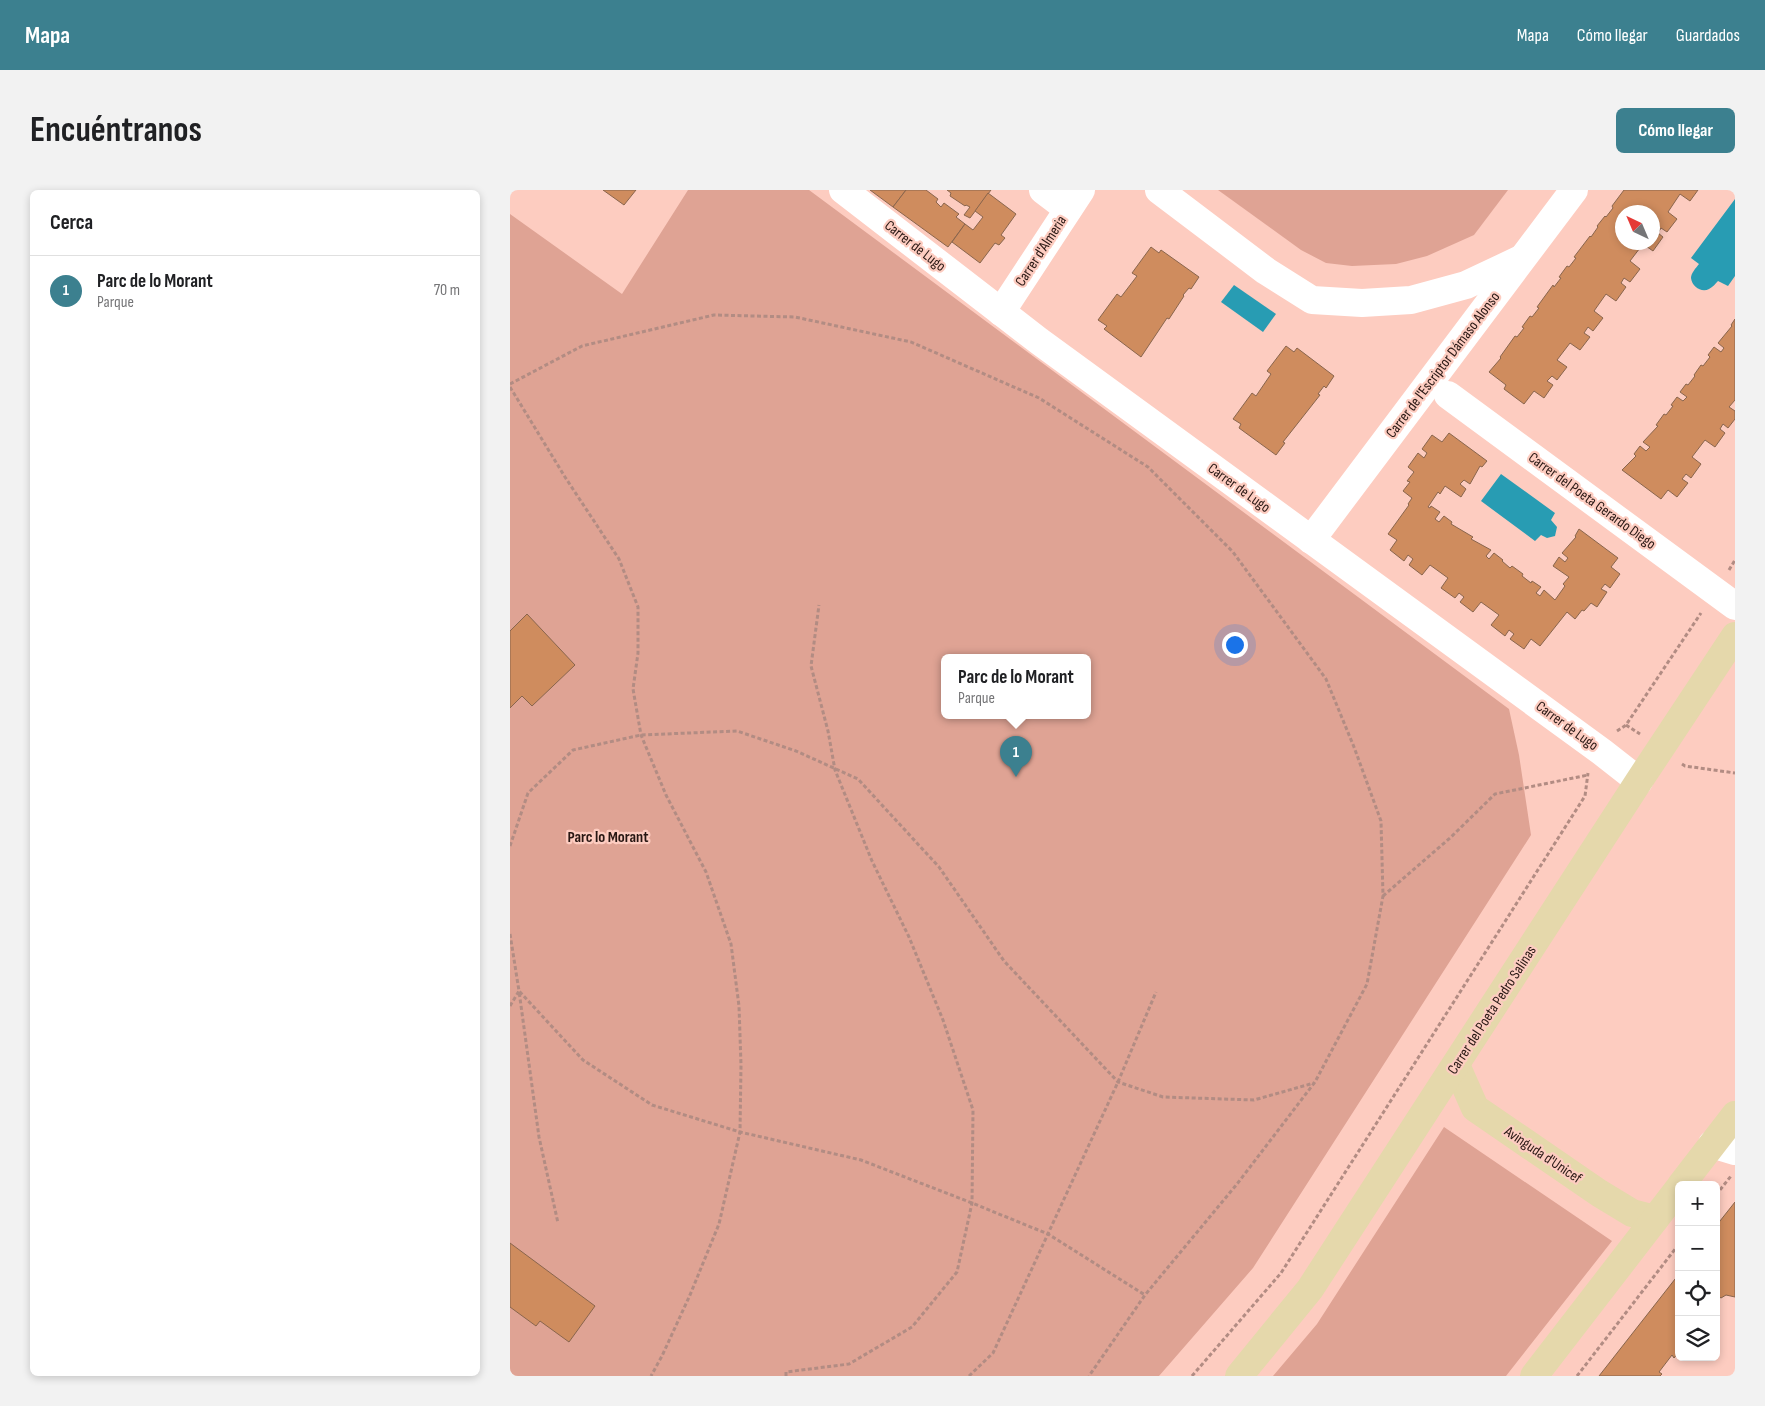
<!DOCTYPE html>
<html lang="es">
<meta charset="utf-8">
<style>
body{margin:0;font-family:"Sofia Sans Condensed",sans-serif;background:#f2f2f2;color:#202124}
.controls{position:absolute;right:15px;bottom:15px;display:grid;overflow:hidden;border-radius:8px;box-shadow:0 2px 8px #0003}
.controls button{width:45px;height:45px;display:grid;place-items:center;padding:0;border:0;border-bottom:1px solid #e0e0e0;background:#fff;color:#202124;font:25px sans-serif}
.compass{position:absolute;left:1105px;top:15px;width:45px;height:45px;border-radius:50%;background:#fff;box-shadow:0 2px 8px #0003;rotate:316deg}
.you{position:absolute;left:724px;top:454px;width:18px;height:18px;margin:-12px;border:4px solid #fff;border-radius:50%;background:#1a73e8;box-shadow:0 0 0 8px #1a73e833}
.badge{display:grid;place-items:center;width:32px;height:32px;border-radius:50%;background:#3c808f;color:#fff;font-size:16px;font-weight:700}
.pin{position:absolute;translate:-50% -41px;filter:drop-shadow(0 1px 2px #0008)}
.pin::after{content:'';position:absolute;top:26px;width:18px;height:15px;background:inherit;clip-path:polygon(0 0,100% 0,50% 100%)}
.popup{position:absolute;left:431px;top:464px;width:150px;height:65px;box-sizing:border-box;display:grid;place-content:center;border-radius:8px;background:#fff;filter:drop-shadow(0 1px 4px #0005);font-size:16px;white-space:nowrap;color:#757577}
.popup b{font-size:19px;color:#202124}
.popup::after{content:'';position:absolute;left:50%;top:100%;margin-left:-10px;border:10px solid transparent;border-top-color:#fff}
.list{margin:0;padding:0;list-style:none}
h2{display:flex;justify-content:space-between;align-items:center;height:65px;margin:0;padding:0 20px;font-size:21px}
h2 small{font-size:16px;font-weight:400;color:#757577}
.list li{display:grid;grid-template-columns:32px 1fr auto;gap:15px;align-items:center;box-sizing:border-box;height:70px;padding:0 20px;border-top:1px solid #e0e0e0}
.list b{display:block;font-size:19px;white-space:nowrap}
.list p{margin:0;font-size:16px;white-space:nowrap;color:#757577}
.list em{font-size:16px;font-style:normal;color:#757577}
.icon{flex:none;width:28px;height:28px;fill:none;stroke:currentColor;stroke-width:2;stroke-linecap:round;stroke-linejoin:round}
.map{position:relative;flex:none;width:1225px;height:1186px;overflow:hidden;border-radius:8px}
header{display:flex;align-items:center;gap:30px;box-sizing:border-box;height:70px;padding:0 25px;background:#3c808f;color:#fff}
header strong{font-size:24px}
nav{display:flex;gap:28px;margin-inline-start:auto;font-size:18px}
.intro{display:flex;align-items:center;justify-content:space-between;box-sizing:border-box;height:120px;padding:0 30px}
h1{margin:0;font-size:35px}
.button{padding:12px 22px;border-radius:8px;background:#3c808f;color:#fff;font-size:18px;font-weight:700}
main{display:flex;gap:30px;padding:0 30px}
aside{flex:1;background:#fff;border-radius:8px;box-shadow:0 2px 8px #0003}
.map>svg:first-child{display:block}
.green{fill:#dfa394;fill-rule:evenodd}
.water{fill:#289cb3}
.building{fill:#cf8c5e;stroke:#89654d;fill-rule:evenodd}
.lines{fill:none;stroke-linecap:round;stroke-linejoin:round}
.path{stroke:#b28c83;stroke-width:3;stroke-dasharray:4 2.5;stroke-linecap:butt}
.minor{stroke:#fff;stroke-width:28}
.major{stroke:#e5d8ab;stroke-width:28}
.labels{text-anchor:middle;dominant-baseline:central;stroke-width:4.5;stroke-linejoin:round;paint-order:stroke}
.street-label{font-size:15px;fill:#281713;stroke:#fdccc0}
.neighbourhood-label{font-size:16px;font-weight:bold;fill:#281713;stroke:#fdccc0}
</style>
<header>
<strong>Mapa</strong>
<nav><a>Mapa</a><a>Cómo llegar</a><a>Guardados</a></nav>
</header>
<div class="intro"><h1>Encuéntranos</h1><a class="button">Cómo llegar</a></div>
<main>
<aside>
<h2>Cerca<small></small></h2>
<ul class="list">
<li><span class="badge">1</span><div><b>Parc de lo Morant</b><p>Parque</p></div><em>70 m</em></li>
</ul>
</aside>
<div class="map">
<svg width="1225" height="1186" viewBox="0 0 1225 1186">
<rect width="100%" height="100%" fill="#fdccc0"/>
<!-- green -->
<g class="green">
<path d="M178 0H299L999 519 1009 565 1021 645 743 1078 649 1186H0V24L112 104ZM435 468H577V526H435Z"/>
<path d="M708 0H998L964 45 917 66 886 74 842 76 816 73 791 60Z"/>
<path d="M934 937 1102 1051 996 1186H763L807 1134Z"/>
</g>
<!-- water -->
<g class="water">
<path d="M1225 9V86L1218 96 1208 91C1205 94 1203 97 1199 99 1192 103 1182 97 1181 88 1181 83 1186 78 1189 74L1181 68Z"/>
<path d="M724 95 766 124 753 142 711 112Z"/>
<path d="M991 284 1045 323 1041 330 1047 337 1045 346 1037 348 1031 345 1025 351 971 311Z"/>
</g>
<!-- building -->
<g class="building">
<path d="M93 0H126L114 15Z"/>
<path d="M360 0H396L383 17Z"/>
<path d="M396 0H416L428 9 426 12 431 17 434 13 449 24 446 27 455 34 438 57 383 17Z"/>
<path d="M437 0H481L460 28 454 25 460 17 456 15 455 16 440 6 441 3Z"/>
<path d="M1114 0H1188L1180 11 1170 4 1158 22 1167 29 1157 42 1151 38 1148 43 1153 47 1143 61 1133 54 1120 71 1130 79 1120 92 1114 88 1111 93 1116 97 1106 111 1096 104 1084 121 1093 128 1083 141 1078 137 1074 143 1080 147 1070 160 1060 153 1047 170 1057 177 1047 190 1042 186 1037 191 1043 195 1034 208 1024 201 1014 214 994 199 996 195 979 182 991 168 990 167 1005 146 1007 147 1014 138 1012 137 1020 126 1022 127 1029 118 1027 117 1043 95 1044 97 1051 88 1049 87 1057 76 1059 77 1066 68 1064 67 1080 46 1081 47 1088 37 1087 36 1095 26 1096 27 1103 18 1102 16ZM1112 22H1142V52H1112Z"/>
<path d="M478 3 506 24 491 45 495 48 489 55 485 53 470 73 442 52 455 34 463 40 473 27 465 21Z"/>
<path d="M641 57 649 63 651 60 689 87 681 99 679 98 673 105 674 106 659 129 657 128 631 167 594 139 597 136 588 130 607 104 611 107 627 86 622 83Z"/>
<path d="M1225 129V210L1219 217 1225 221V229L1218 238 1213 234 1210 239 1215 243 1205 257 1195 250 1182 267 1191 274 1181 288 1176 284 1172 289 1178 293 1167 307 1158 300 1151 309 1112 280 1126 266 1124 264 1130 256 1136 261 1140 257 1133 252 1148 236 1146 235 1154 224 1156 225 1163 216 1161 215 1167 207 1173 211 1177 207 1170 202 1176 194 1178 195 1185 186 1184 185 1191 175 1193 176 1200 167 1198 165 1204 157 1211 162 1214 158 1208 153 1222 136 1221 135Z"/>
<path d="M776 156 784 162 787 158 824 186 816 198 814 196 808 204 810 205 773 252 775 253 766 265 729 238 731 234 723 229 742 203 746 206 761 184 757 181Z"/>
<path d="M939 243 977 271 972 277 970 276 960 294 954 290 950 294 956 299 951 307 935 296 930 304 928 302 918 317 920 318 921 316 930 322 925 329 929 332 934 326 942 332 941 334 963 347 961 349 981 360 976 366 979 369 984 363 993 370 992 371 1000 378 1002 376 1013 384 1012 386 1021 393 1022 391 1031 397 1026 403 1030 406 1034 400 1045 410 1055 396 1053 394 1059 387 1043 376 1049 367 1055 372 1058 368 1052 363 1066 347 1065 346 1069 339 1108 368 1101 377 1110 384 1100 398 1095 394 1091 399 1097 402 1087 417 1081 413 1074 421 1072 420 1065 429 1057 422 1030 456 1021 449 1014 459 1000 449 1004 444 999 440 995 446 981 435 989 425 971 412 963 422 950 412 954 407 949 403 945 408 931 398 938 388 920 375 912 385 899 375 903 369 898 365 894 371 880 360 887 350 878 344 899 315 898 314 902 308 893 301 900 292 897 291 904 282 898 277 908 263 914 268 917 263 912 259 922 245 932 252Z"/>
<path d="M17 424 65 475 22 516 12 506 0 518V441Z"/>
<path d="M1225 1012V1107L1216 1105 1211 1108 1208 1106 1206 1109V1036Z"/>
<path d="M0 1053 85 1116 59 1152 30 1131 26 1136 0 1117Z"/>
<path d="M1169 1084V1162L1164 1168 1162 1165 1149 1182 1152 1184 1150 1186H1089Z"/>
</g>
<g class="lines">
<!-- path -->
<g class="path">
<path d="M0 194 72 156 204 125 285 127 401 152 529 208 638 277 723 362 816 489 844 557 871 631 873 706 857 794 805 892 727 994 635 1105 579 1186"/>
<path d="M0 197 55 287 109 369 128 417V463L123 499 131 545 156 605 196 682 221 754 229 816 231 875 230 942 209 1034 180 1105 152 1166 141 1186"/>
<path d="M1219 380 1225 370"/>
<path d="M1116 535 1130 544"/>
<path d="M1107 541 1116 535 1191 423"/>
<path d="M1172 574 1175 576 1225 583"/>
<path d="M0 656 18 603 63 560 131 545 227 541 286 561 348 589 429 677 494 771 608 892 653 907 744 910 804 893"/>
<path d="M873 706 940 648 985 604 1078 585"/>
<path d="M0 744 9 801 73 870 142 915 230 942 351 970 462 1013 538 1044 635 1105"/>
<path d="M0 816 9 801 29 947 48 1033"/>
<path d="M1206 1005 1221 986"/>
<path d="M0 1185 1 1186"/>
<path d="M276 1186V1182L339 1174 402 1137 447 1082 462 1013 463 920 433 830 399 747 362 671 325 580 318 541 301 476 309 415"/>
<path d="M459 1186 483 1163 608 892 646 802"/>
<path d="M682 1186 771 1083 1075 606 1078 583"/>
<path d="M1067 1186 1169 1054"/>
</g>
<!-- minor -->
<g class="minor">
<path d="M333 0 529 151 1092 562 1129 591"/>
<path d="M533 0 558 19"/>
<path d="M649 0 756 81 802 110 852 113 901 110 956 95 1011 69"/>
<path d="M491 122 571 0"/>
<path d="M938 205 1225 416"/>
<path d="M801 350 1064 0"/>
<path d="M1202 954 1225 961"/>
</g>
<!-- major -->
<g class="major">
<path d="M946 875 965 918 1089 1003 1122 1023 1145 1029"/>
<path d="M1171 995 1225 925"/>
<path d="M729 1186 800 1099 1129 591 1225 446"/>
<path d="M1024 1186 1169 998"/>
</g>
</g>
<g class="labels">
<!-- street labels -->
<g class="street-label">
<text transform="translate(405 56) rotate(38)">Carrer de Lugo</text>
<text transform="translate(531 61) rotate(-57)">Carrer d'Almeria</text>
<text transform="translate(933 175) rotate(-53)">Carrer de l'Escriptor Dámaso Alonso</text>
<text transform="translate(729 298) rotate(36)">Carrer de Lugo</text>
<text transform="translate(1082 311) rotate(36)">Carrer del Poeta Gerardo Diego</text>
<text transform="translate(1057 536) rotate(36)">Carrer de Lugo</text>
<text transform="translate(982 820) rotate(-57)">Carrer del Poeta Pedro Salinas</text>
<text transform="translate(1033 965) rotate(34)">Avinguda d'Unicef</text>
</g>
<!-- neighbourhood labels -->
<g class="neighbourhood-label">
<text x="98" y="647">Parc lo Morant</text>
</g>
</g>
</svg>
<div class="controls">
<button>+</button>
<button>−</button>
<button><svg class="icon" aria-label="locate" viewBox="0 0 24 24"><circle cx="12" cy="12" r="6"/><path d="M12 2v4M12 18v4M2 12h4M18 12h4"/></svg></button>
<button><svg class="icon" aria-label="layers" viewBox="0 0 24 24"><path d="M12 4l9 5-9 5-9-5zM3 14l9 5 9-5"/></svg></button>
</div>
<svg class="compass" viewBox="-18 -18 36 36"><path d="M0-13l5 13h-10z" fill="#e53935"/><path d="M0 13l5-13h-10z" fill="#757577"/></svg>
<div class="you"></div>
<div class="pin badge" style="left:506px;top:587px">1</div>
<div class="popup"><b>Parc de lo Morant</b>Parque</div>
</div>
</main>
